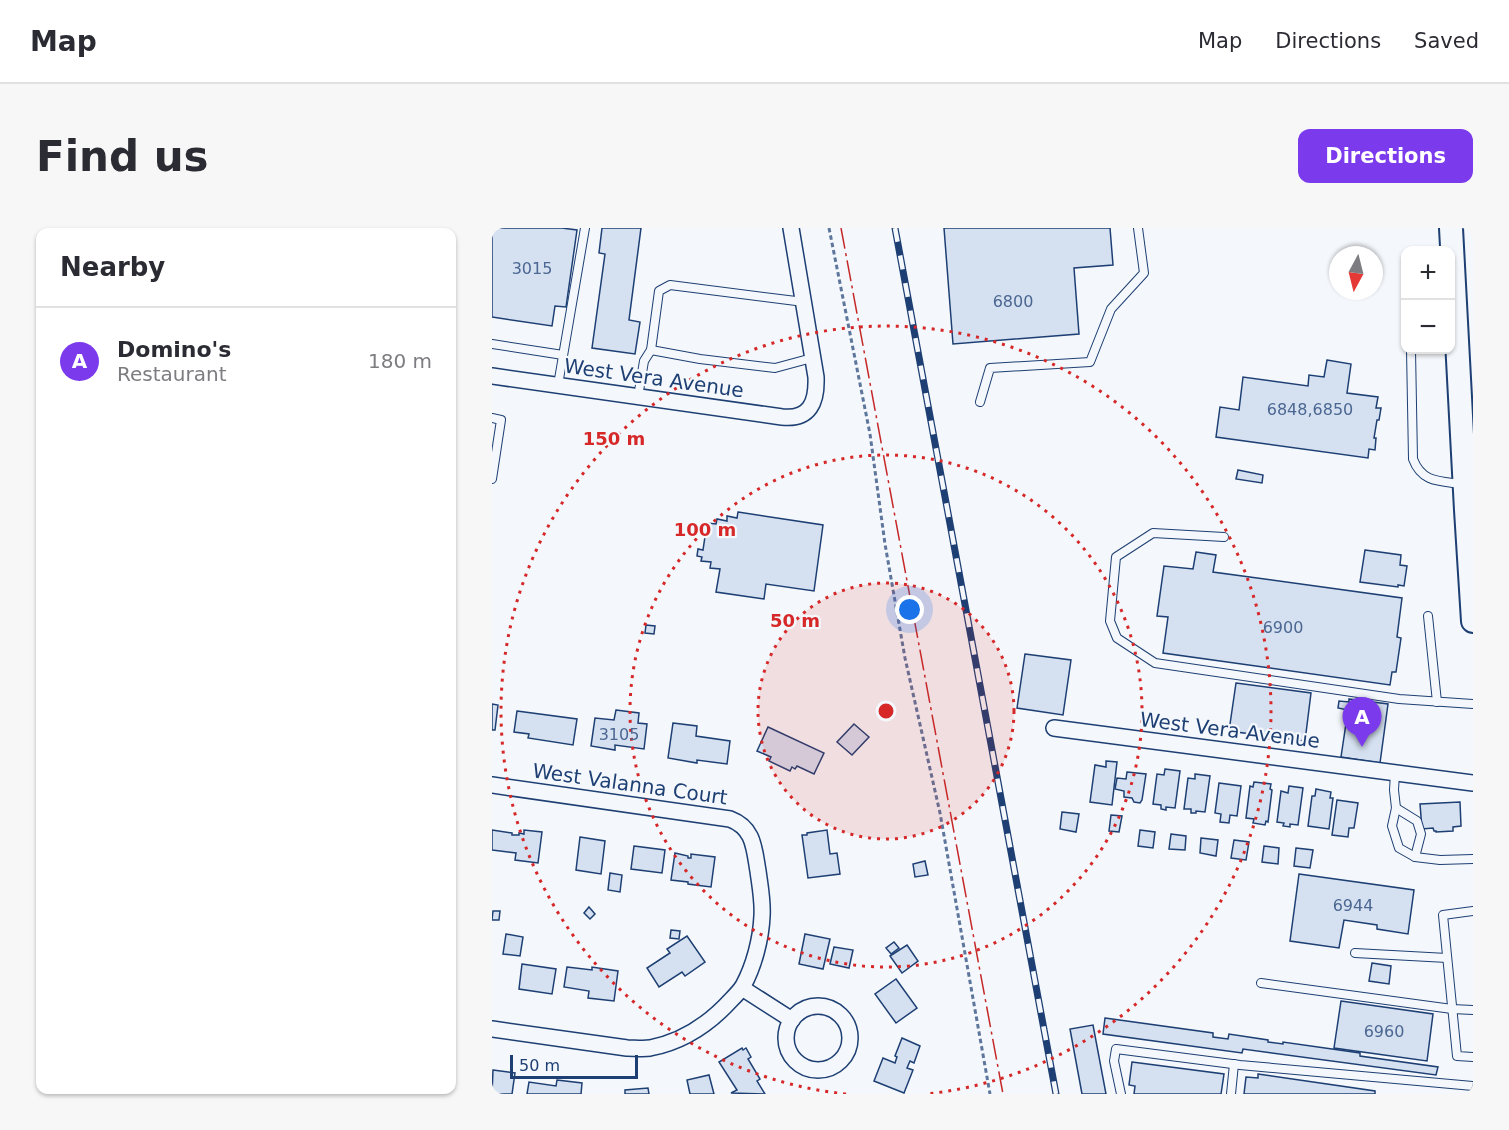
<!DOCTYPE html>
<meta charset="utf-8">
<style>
body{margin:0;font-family:"DejaVu Sans",sans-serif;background:#f7f7f7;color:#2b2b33}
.controls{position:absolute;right:18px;top:18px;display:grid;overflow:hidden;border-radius:12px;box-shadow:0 2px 4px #0004}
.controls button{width:54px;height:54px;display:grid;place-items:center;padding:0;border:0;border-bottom:2px solid #e1e1e2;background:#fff;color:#2b2b33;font:30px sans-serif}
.compass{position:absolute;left:837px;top:18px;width:54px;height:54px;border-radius:50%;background:#fff;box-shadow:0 2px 4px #0004;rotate:187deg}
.scale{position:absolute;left:18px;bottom:15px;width:128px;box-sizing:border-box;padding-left:6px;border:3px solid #1d3f73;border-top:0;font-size:16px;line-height:21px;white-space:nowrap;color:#1d3f73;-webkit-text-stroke:4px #f4f7fb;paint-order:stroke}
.you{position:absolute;left:418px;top:382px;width:21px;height:21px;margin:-15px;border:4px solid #fff;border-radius:50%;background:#1a73e8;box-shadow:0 0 0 9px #1a73e833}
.badge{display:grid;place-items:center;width:39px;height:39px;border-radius:50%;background:#7c3aed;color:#fff;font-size:20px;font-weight:700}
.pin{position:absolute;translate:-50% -50px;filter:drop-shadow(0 2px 3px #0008)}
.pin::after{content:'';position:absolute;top:32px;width:21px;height:18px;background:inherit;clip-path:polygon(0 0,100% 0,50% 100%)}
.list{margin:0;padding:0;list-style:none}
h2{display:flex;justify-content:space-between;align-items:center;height:78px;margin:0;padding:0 24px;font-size:26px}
h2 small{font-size:20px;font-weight:400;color:#7c7c81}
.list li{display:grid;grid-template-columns:39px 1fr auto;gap:18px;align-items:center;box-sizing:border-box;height:108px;padding:0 24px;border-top:2px solid #e1e1e2}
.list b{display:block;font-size:22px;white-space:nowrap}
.list p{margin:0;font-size:20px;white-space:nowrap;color:#7c7c81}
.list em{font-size:20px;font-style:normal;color:#7c7c81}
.map{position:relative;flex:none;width:981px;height:866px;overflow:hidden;border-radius:12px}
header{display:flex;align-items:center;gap:36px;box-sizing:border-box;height:84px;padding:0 30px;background:#fff;border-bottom:2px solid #e1e1e2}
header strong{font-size:28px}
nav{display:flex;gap:33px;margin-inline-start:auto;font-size:21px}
.intro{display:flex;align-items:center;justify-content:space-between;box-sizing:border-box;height:144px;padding:0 36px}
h1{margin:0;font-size:42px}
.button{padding:15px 27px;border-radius:12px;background:#7c3aed;color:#fff;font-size:21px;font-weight:700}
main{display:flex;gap:36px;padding:0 36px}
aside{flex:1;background:#fff;border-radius:12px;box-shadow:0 2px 4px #0004}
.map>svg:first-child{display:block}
.building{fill:#d5e0f0;stroke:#1d3f73;stroke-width:1.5}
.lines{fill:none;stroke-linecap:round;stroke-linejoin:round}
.lane-casing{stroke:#1d3f73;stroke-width:10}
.street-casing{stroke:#1d3f73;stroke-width:18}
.secondary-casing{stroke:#1d3f73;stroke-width:26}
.path{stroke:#5e769c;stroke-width:3;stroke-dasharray:4.5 3;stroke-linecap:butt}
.lane{stroke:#f4f7fb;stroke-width:8}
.street{stroke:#f4f7fb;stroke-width:15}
.secondary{stroke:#f4f7fb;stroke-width:22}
.rail-casing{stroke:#1d3f73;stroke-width:7}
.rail{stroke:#f4f7fb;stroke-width:4.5;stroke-dasharray:14;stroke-linecap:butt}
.power{stroke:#c62828;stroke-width:1.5;stroke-dasharray:21 4.5 3 4.5;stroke-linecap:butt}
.ring{fill:none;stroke:#d62828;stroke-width:3;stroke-dasharray:3 6}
.labels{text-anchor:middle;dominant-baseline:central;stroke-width:4.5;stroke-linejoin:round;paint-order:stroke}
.number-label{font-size:16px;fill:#4b6792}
.street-label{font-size:20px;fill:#1d3f73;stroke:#f4f7fb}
.centre{fill:#d62828;stroke:#f4f7fb;stroke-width:3}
.ring-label{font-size:18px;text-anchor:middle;font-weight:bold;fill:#d62828;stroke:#f4f7fb;stroke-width:4.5;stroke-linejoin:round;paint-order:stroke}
</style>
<header>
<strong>Map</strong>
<nav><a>Map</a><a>Directions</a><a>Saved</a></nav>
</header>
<div class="intro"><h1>Find us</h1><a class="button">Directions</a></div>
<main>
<aside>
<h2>Nearby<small></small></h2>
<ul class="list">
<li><span class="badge">A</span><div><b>Domino's</b><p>Restaurant</p></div><em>180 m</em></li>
</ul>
</aside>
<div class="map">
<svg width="981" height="866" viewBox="0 0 981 866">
<rect width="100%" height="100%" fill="#f4f7fb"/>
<!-- building -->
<g class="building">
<path d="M0 0H70L85 2 74 79 63 78 60 98 0 89Z"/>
<path d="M110 0H149L137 92 148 94 143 126 100 120 113 26 107 25Z"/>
<path d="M452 0H618L621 37 582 40 587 106 461 116Z"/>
<path d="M835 132 859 136 855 165 886 169 884 180H889L887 192H885L882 210H884L883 222 877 221 876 230 724 209 728 179 747 182 751 149 816 158 817 147 832 149Z"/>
<path d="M746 242 771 247 770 255 744 251Z"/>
<path d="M246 284 331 297 322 363 274 356 272 371 224 364 228 341 218 340 219 334 209 333 210 329 205 328 206 321 211 322 215 295 224 296 225 291 235 293V288L245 290Z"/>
<path d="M873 322 909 327 908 337 915 338 912 358 906 357V359L868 354Z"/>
<path d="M704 324 724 327 721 344 910 370 905 409 909 410 904 444H900L898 457 671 425 676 389 665 388 672 338 701 341Z"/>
<path d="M154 397 163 398 162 406 153 405Z"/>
<path d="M533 426 579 432 571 487 525 480Z"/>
<path d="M744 455 819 465 813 513 737 503Z"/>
<path d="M857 471 896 476 888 535 849 529 856 482 846 480 847 473 857 474Z"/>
<path d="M0 476 6 477 3 502H0Z"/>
<path d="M124 482 147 485 146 495 155 496 152 521 123 517V522L99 518 103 490 122 492Z"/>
<path d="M25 483 85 491 81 517 36 510 37 506 22 504Z"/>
<path d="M181 495 205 498 204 508 238 513 235 536 205 532V535L176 530Z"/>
<path d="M362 496 377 509 360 527 345 514Z"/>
<path d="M276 499 332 525 322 546 305 538 303 541 300 539 298 543 277 533 279 529 265 523Z"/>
<path d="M614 533 625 534 620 577 598 574 603 537 614 539Z"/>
<path d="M673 541 688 543 683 580 674 579V582L669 581V577L661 576 665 546 672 547Z"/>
<path d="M635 544 654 546 650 572 648 575 642 574 640 570 632 569V563L623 561 625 550 634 551Z"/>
<path d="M703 546 718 548 713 584 704 583V585H699V581H692L696 550 703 551Z"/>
<path d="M762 554 779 556 778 561 780 562 776 594 774 593 773 597 761 595 762 591 754 590 758 558 761 559Z"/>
<path d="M727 555 749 558 745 588 738 587 737 595 728 594 729 586 723 585Z"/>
<path d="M797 558 811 560 806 597 798 596V599L791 598 792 595 785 594 789 563 796 565Z"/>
<path d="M824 561 839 564 838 570H841L837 601 816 598 820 568H823Z"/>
<path d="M845 572 866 575 862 600H857L856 609 840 607Z"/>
<path d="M968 574 969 598 961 599V603L944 604V603H942L941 600 930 601 928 576Z"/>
<path d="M570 584 587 586 584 604 568 601Z"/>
<path d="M619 587 630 588 627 604 617 603Z"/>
<path d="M0 602 20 605V607H27V605L32 606V602L50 604 46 635 23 632 24 625 0 622Z"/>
<path d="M335 602 338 626 345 625 348 646 316 650 310 607H315V605Z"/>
<path d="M648 602 663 604 661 620 646 618Z"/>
<path d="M679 606 694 608 693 622 677 621Z"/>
<path d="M88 609 113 613 109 646 84 642Z"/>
<path d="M709 610 726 612 724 628 708 625Z"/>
<path d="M742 612 757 614 754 632 739 630Z"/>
<path d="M142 618 173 622 170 645 139 641Z"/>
<path d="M772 618 787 620 786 636 770 634Z"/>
<path d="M804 620 821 622 818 640 802 638Z"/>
<path d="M183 625 196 628V630H199V626L223 629 219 659 196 656V654L179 652Z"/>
<path d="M433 633 436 647 423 649 421 636Z"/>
<path d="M118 645 130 647 128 664 116 662Z"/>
<path d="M807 646 922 662 916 706 885 701V697L852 692 847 720 798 713Z"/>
<path d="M97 679 103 686 98 691 92 685Z"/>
<path d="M1 683H8L7 692H0Z"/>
<path d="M179 702 188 703 187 711 178 710Z"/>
<path d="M14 706 31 709 28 728 11 726Z"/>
<path d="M313 706 338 711 331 741 307 736Z"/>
<path d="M195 708 213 734 193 748 190 744 167 759 155 740 178 725 175 721Z"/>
<path d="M402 714 407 720 399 726 394 720Z"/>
<path d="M415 717 426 733 410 745 398 728Z"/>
<path d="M342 719 361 722 357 740 338 736Z"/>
<path d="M880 735 899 738 897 756 877 753Z"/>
<path d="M30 736 64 741 60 766 27 761Z"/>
<path d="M75 739 100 742V739L126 743 122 773 96 770 97 763 72 759Z"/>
<path d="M404 751 425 780 404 795 383 766Z"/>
<path d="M849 773 941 786 935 833 842 820Z"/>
<path d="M613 790 721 805V809L736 811 737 806 776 812V814L791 816V814L868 825V828L946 839 944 847 751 821 750 825 611 806Z"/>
<path d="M601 797 614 866H590L578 801Z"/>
<path d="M410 810 428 818 422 835 418 833 415 840 421 842 412 865 382 853 391 830 403 835 405 829 403 828Z"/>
<path d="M250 820 251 822 254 820 259 829 256 831 268 851 265 853 273 866 239 865 245 862 227 834Z"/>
<path d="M640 834 732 846 729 866H642L643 858 637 857Z"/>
<path d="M1 842 23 845 20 866H0Z"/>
<path d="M766 846 883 863V866H752L754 849 766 850Z"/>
<path d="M217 847 222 866H198L195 852Z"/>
<path d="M65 852 90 855 89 866H35L37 854 64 858Z"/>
<path d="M156 860 157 866H133V862Z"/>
</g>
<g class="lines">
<!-- lane casing -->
<g class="lane-casing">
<g id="lane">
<path d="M0 116 71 127"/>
<path d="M159 122 208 131 283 140 320 130"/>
<path d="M919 122 921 231C930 255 948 253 970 256"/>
<path d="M66 157 93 0"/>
<path d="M146 169 152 133 159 122 167 63 178 57 312 74"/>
<path d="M488 174 498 140 598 134 619 81 652 45 646 0"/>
<path d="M0 190 9 192 0 251"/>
<path d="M732 309 661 305 624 329 618 393 625 410 663 435 907 471 981 476"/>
<path d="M936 388 945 474"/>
<path d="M903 545 902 562 904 580 900 598 907 620 923 629 948 632 981 631"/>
<path d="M904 580 925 593 929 606 923 629"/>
<path d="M981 683 951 687 965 828 981 829"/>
<path d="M863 725 955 730"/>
<path d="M769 755 960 781 981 782"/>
<path d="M629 866 622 833 624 821 748 837 981 858"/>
<path d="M739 866 742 836"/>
</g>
</g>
<!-- street casing -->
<g class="street-casing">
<g id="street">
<path d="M0 148 290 189C318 192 325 174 324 149L299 0"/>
<path d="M562 500 981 555"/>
<path d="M0 557 238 591C262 600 262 620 266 643 268 658 271 673 270 688 269 711 262 738 251 758 248 763 243 768 239 772 218 795 190 814 158 820 151 821 142 820 135 820L0 801"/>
<path d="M250 760 300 792"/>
<circle cx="326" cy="810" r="32"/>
</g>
</g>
<!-- secondary casing -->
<g class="secondary-casing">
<path id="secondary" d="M959 0 974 282 981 393"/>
</g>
<!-- path -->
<path class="path" d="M337 0 378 206 393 316 413 430 448 585 498 866"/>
<!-- lane -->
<use href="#lane" class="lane"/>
<!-- street -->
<use href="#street" class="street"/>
<!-- secondary -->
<use href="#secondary" class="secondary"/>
<!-- rail casing -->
<g class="rail-casing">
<path id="rail" d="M403 0 564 866"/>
</g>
<!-- rail -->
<use href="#rail" class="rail"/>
<!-- power -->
<path class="power" d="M349 0 511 866"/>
</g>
<!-- distance rings -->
<circle cx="394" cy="483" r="128" fill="#d62828" fill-opacity=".12"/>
<g class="ring">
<circle cx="394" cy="483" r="128"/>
<circle cx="394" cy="483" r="256"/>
<path d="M354 866A385 385 0 1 1 434 866"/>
</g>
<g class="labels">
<!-- number labels -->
<g class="number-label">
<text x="40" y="40">3015</text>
<text x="521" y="73">6800</text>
<text x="818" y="181">6848,6850</text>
<text x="791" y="399">6900</text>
<text x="127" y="506">3105</text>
<text x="861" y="677">6944</text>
<text x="892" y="803">6960</text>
</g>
<!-- street labels -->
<g class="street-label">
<text transform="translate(162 150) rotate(8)">West Vera Avenue</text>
<text transform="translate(738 502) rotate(7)">West Vera Avenue</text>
<text transform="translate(138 556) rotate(8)">West Valanna Court</text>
</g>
</g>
<circle cx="394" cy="483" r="9" class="centre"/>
<g class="ring-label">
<text x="122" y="217">150 m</text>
<text x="213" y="308">100 m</text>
<text x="303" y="399">50 m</text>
</g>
</svg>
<div class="controls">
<button>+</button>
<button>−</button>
</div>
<svg class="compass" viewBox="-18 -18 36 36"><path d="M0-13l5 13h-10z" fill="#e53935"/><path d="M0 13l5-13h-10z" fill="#7c7c81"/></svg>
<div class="scale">50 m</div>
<div class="you"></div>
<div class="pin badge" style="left:870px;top:519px">A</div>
</div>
</main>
